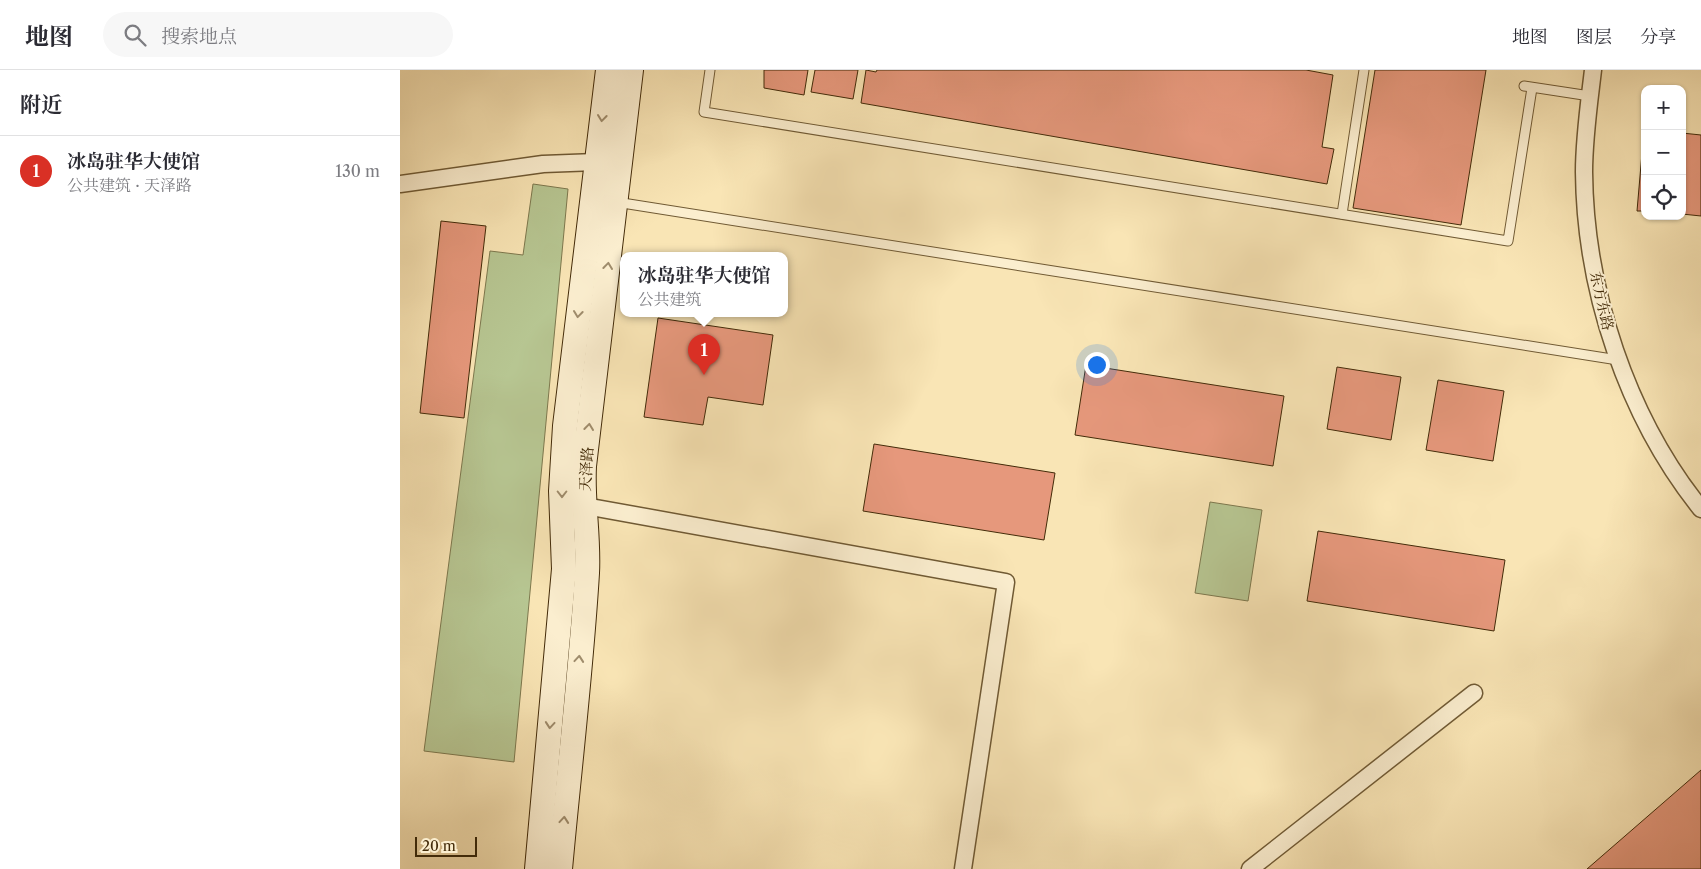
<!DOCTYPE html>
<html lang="zh">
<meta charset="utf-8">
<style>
body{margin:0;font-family:"Libre Caslon Text","Noto Serif SC",serif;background:#f7f7f7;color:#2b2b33}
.controls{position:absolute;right:15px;top:15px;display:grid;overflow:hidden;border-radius:10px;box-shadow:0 1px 4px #0004}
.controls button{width:45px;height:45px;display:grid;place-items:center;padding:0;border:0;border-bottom:1px solid #e1e1e2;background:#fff;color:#2b2b33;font:25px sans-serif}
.scale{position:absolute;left:15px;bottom:12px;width:62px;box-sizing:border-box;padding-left:5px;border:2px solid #432b09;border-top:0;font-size:14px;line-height:18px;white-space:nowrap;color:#432b09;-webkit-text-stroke:4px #fbeecf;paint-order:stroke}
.you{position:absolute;left:696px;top:294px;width:18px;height:18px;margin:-12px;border:4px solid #fff;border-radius:50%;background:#1a73e8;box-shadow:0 0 0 8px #1a73e833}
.badge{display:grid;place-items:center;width:32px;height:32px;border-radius:50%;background:#d93025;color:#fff;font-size:16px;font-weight:700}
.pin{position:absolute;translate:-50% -41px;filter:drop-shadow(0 1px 2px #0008)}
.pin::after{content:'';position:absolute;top:26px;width:18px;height:15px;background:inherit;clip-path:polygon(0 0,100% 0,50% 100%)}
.popup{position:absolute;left:220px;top:182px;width:168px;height:65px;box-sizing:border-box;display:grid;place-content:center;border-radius:10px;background:#fff;filter:drop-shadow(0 1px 4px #0005);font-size:16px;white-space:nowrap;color:#7c7c81}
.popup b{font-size:19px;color:#2b2b33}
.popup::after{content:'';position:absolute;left:50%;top:100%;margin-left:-10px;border:10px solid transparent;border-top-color:#fff}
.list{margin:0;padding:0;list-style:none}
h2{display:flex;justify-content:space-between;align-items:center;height:65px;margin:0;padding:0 20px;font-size:21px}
h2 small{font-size:16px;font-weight:400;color:#7c7c81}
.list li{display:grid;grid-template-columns:32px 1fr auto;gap:15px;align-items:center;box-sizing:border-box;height:70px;padding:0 20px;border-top:1px solid #e1e1e2}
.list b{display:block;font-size:19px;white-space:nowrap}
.list p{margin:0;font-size:16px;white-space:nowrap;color:#7c7c81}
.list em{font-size:16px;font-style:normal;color:#7c7c81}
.icon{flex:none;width:28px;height:28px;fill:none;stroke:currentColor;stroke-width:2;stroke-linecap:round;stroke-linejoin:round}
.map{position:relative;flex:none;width:1301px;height:799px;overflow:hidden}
header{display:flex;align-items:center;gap:30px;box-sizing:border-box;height:70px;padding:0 25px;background:#fff;border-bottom:1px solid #e1e1e2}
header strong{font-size:24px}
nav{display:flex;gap:28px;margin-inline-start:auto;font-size:18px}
.search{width:350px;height:45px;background:#f7f7f7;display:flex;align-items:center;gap:12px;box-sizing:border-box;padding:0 18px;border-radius:28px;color:#7c7c81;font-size:19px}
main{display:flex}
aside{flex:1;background:#fff}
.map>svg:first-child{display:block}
.green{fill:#b7c692;stroke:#7d784e}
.building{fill:#e6987c;stroke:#432b09}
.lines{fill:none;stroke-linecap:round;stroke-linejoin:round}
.lane-casing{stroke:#705a34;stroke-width:11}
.street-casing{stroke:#705a34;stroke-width:19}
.secondary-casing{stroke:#432b09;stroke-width:26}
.lane{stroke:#fbeecf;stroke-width:9}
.street{stroke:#fbeecf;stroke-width:16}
.secondary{stroke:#fbeecf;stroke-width:24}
.oneway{stroke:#9f8c6c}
.labels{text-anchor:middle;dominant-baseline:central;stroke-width:4;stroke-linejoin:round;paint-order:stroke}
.street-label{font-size:15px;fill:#432b09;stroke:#fbeecf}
</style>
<header>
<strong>地图</strong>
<div class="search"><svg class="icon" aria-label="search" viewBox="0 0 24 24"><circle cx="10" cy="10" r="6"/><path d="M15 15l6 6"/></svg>搜索地点</div>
<nav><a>地图</a><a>图层</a><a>分享</a></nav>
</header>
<main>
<aside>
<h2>附近<small></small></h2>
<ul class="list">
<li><span class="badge">1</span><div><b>冰岛驻华大使馆</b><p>公共建筑 · 天泽路</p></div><em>130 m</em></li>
</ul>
</aside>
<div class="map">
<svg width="1301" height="799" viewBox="0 0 1301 799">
<rect width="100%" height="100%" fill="#f9e5b5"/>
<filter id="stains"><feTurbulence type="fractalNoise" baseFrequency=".004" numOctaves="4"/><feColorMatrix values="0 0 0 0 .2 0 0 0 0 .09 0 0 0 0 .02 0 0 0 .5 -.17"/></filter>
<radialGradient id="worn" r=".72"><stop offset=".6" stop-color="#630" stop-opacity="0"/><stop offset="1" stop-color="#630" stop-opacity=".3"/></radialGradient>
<!-- green -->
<g class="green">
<path d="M133 114 168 119 114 692 24 681 90 181 123 185Z"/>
<path d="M810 432 862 440 848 531 795 523Z"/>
</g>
<!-- building -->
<g class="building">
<path d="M364 0H408L404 25 364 18Z"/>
<path d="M415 0H458L453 29 411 22Z"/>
<path d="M466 0 476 2 477 0H906L933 5 922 77 934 79 927 114 461 33Z"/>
<path d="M975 0H1086L1061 155 953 138Z"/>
<path d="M1244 60H1245V141H1237Z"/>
<path d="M1282 63 1301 65V146L1282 144Z"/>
<path d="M41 151 86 156 64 348 20 343Z"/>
<path d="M258 248 373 265 363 335 308 327 303 355 244 347Z"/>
<path d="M686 295 884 326 873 396 675 365Z"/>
<path d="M937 297 1001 307 991 370 927 359Z"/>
<path d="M1038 310 1104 321 1093 391 1026 380Z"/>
<path d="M474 374 655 403 644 470 463 441Z"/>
<path d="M918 461 1105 490 1094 561 907 531Z"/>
<path d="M1301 700V799H1187Z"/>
</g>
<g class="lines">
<!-- lane casing -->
<g class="lane-casing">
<g id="lane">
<path d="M310 0 304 42 1108 171 1132 18"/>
<path d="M1124 16 1190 26"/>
<path d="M216 132 1218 290"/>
<path d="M942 144 964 0"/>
</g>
</g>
<!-- street casing -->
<g class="street-casing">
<g id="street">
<path d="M1193 0C1189 34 1184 68 1184 102 1185 220 1227 347 1301 439"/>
<path d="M0 114 143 94 196 92"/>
<path d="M185 436 606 512 563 799"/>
<path d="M850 799 1074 623"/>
</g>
</g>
<!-- secondary casing -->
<g class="secondary-casing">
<g id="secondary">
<path d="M137 799 164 499 161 421 165 356 208 0"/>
<path d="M160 799C169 700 181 602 187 503 189 467 182 432 184 396L231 0"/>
</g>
</g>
<!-- lane -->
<use href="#lane" class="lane"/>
<!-- street -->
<use href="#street" class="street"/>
<!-- secondary -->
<use href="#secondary" class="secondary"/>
</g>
<!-- one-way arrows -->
<defs><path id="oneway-chevron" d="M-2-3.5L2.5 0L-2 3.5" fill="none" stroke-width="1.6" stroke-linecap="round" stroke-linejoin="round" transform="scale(1.25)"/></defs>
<g class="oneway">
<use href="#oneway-chevron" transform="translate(202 48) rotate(97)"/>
<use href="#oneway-chevron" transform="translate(208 196) rotate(-83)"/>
<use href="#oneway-chevron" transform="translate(178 244) rotate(97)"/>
<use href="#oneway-chevron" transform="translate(189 357) rotate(-83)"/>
<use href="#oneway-chevron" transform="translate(162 424) rotate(90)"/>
<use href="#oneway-chevron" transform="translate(179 589) rotate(-85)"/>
<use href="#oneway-chevron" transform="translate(150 655) rotate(95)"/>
<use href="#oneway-chevron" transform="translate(164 750) rotate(-85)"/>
</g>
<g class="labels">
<!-- street labels -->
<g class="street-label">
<text transform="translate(1202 231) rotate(77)">东方东路</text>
<text transform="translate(186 399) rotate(-86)">天泽路</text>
</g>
</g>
<rect width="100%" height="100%" filter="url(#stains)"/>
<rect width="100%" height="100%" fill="url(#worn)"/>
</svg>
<div class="controls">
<button>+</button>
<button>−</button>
<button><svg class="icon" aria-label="locate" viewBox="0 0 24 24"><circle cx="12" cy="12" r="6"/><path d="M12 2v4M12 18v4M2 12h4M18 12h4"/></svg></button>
</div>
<div class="scale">20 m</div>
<div class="you"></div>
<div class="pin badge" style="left:304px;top:305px">1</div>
<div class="popup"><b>冰岛驻华大使馆</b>公共建筑</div>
</div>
</main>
